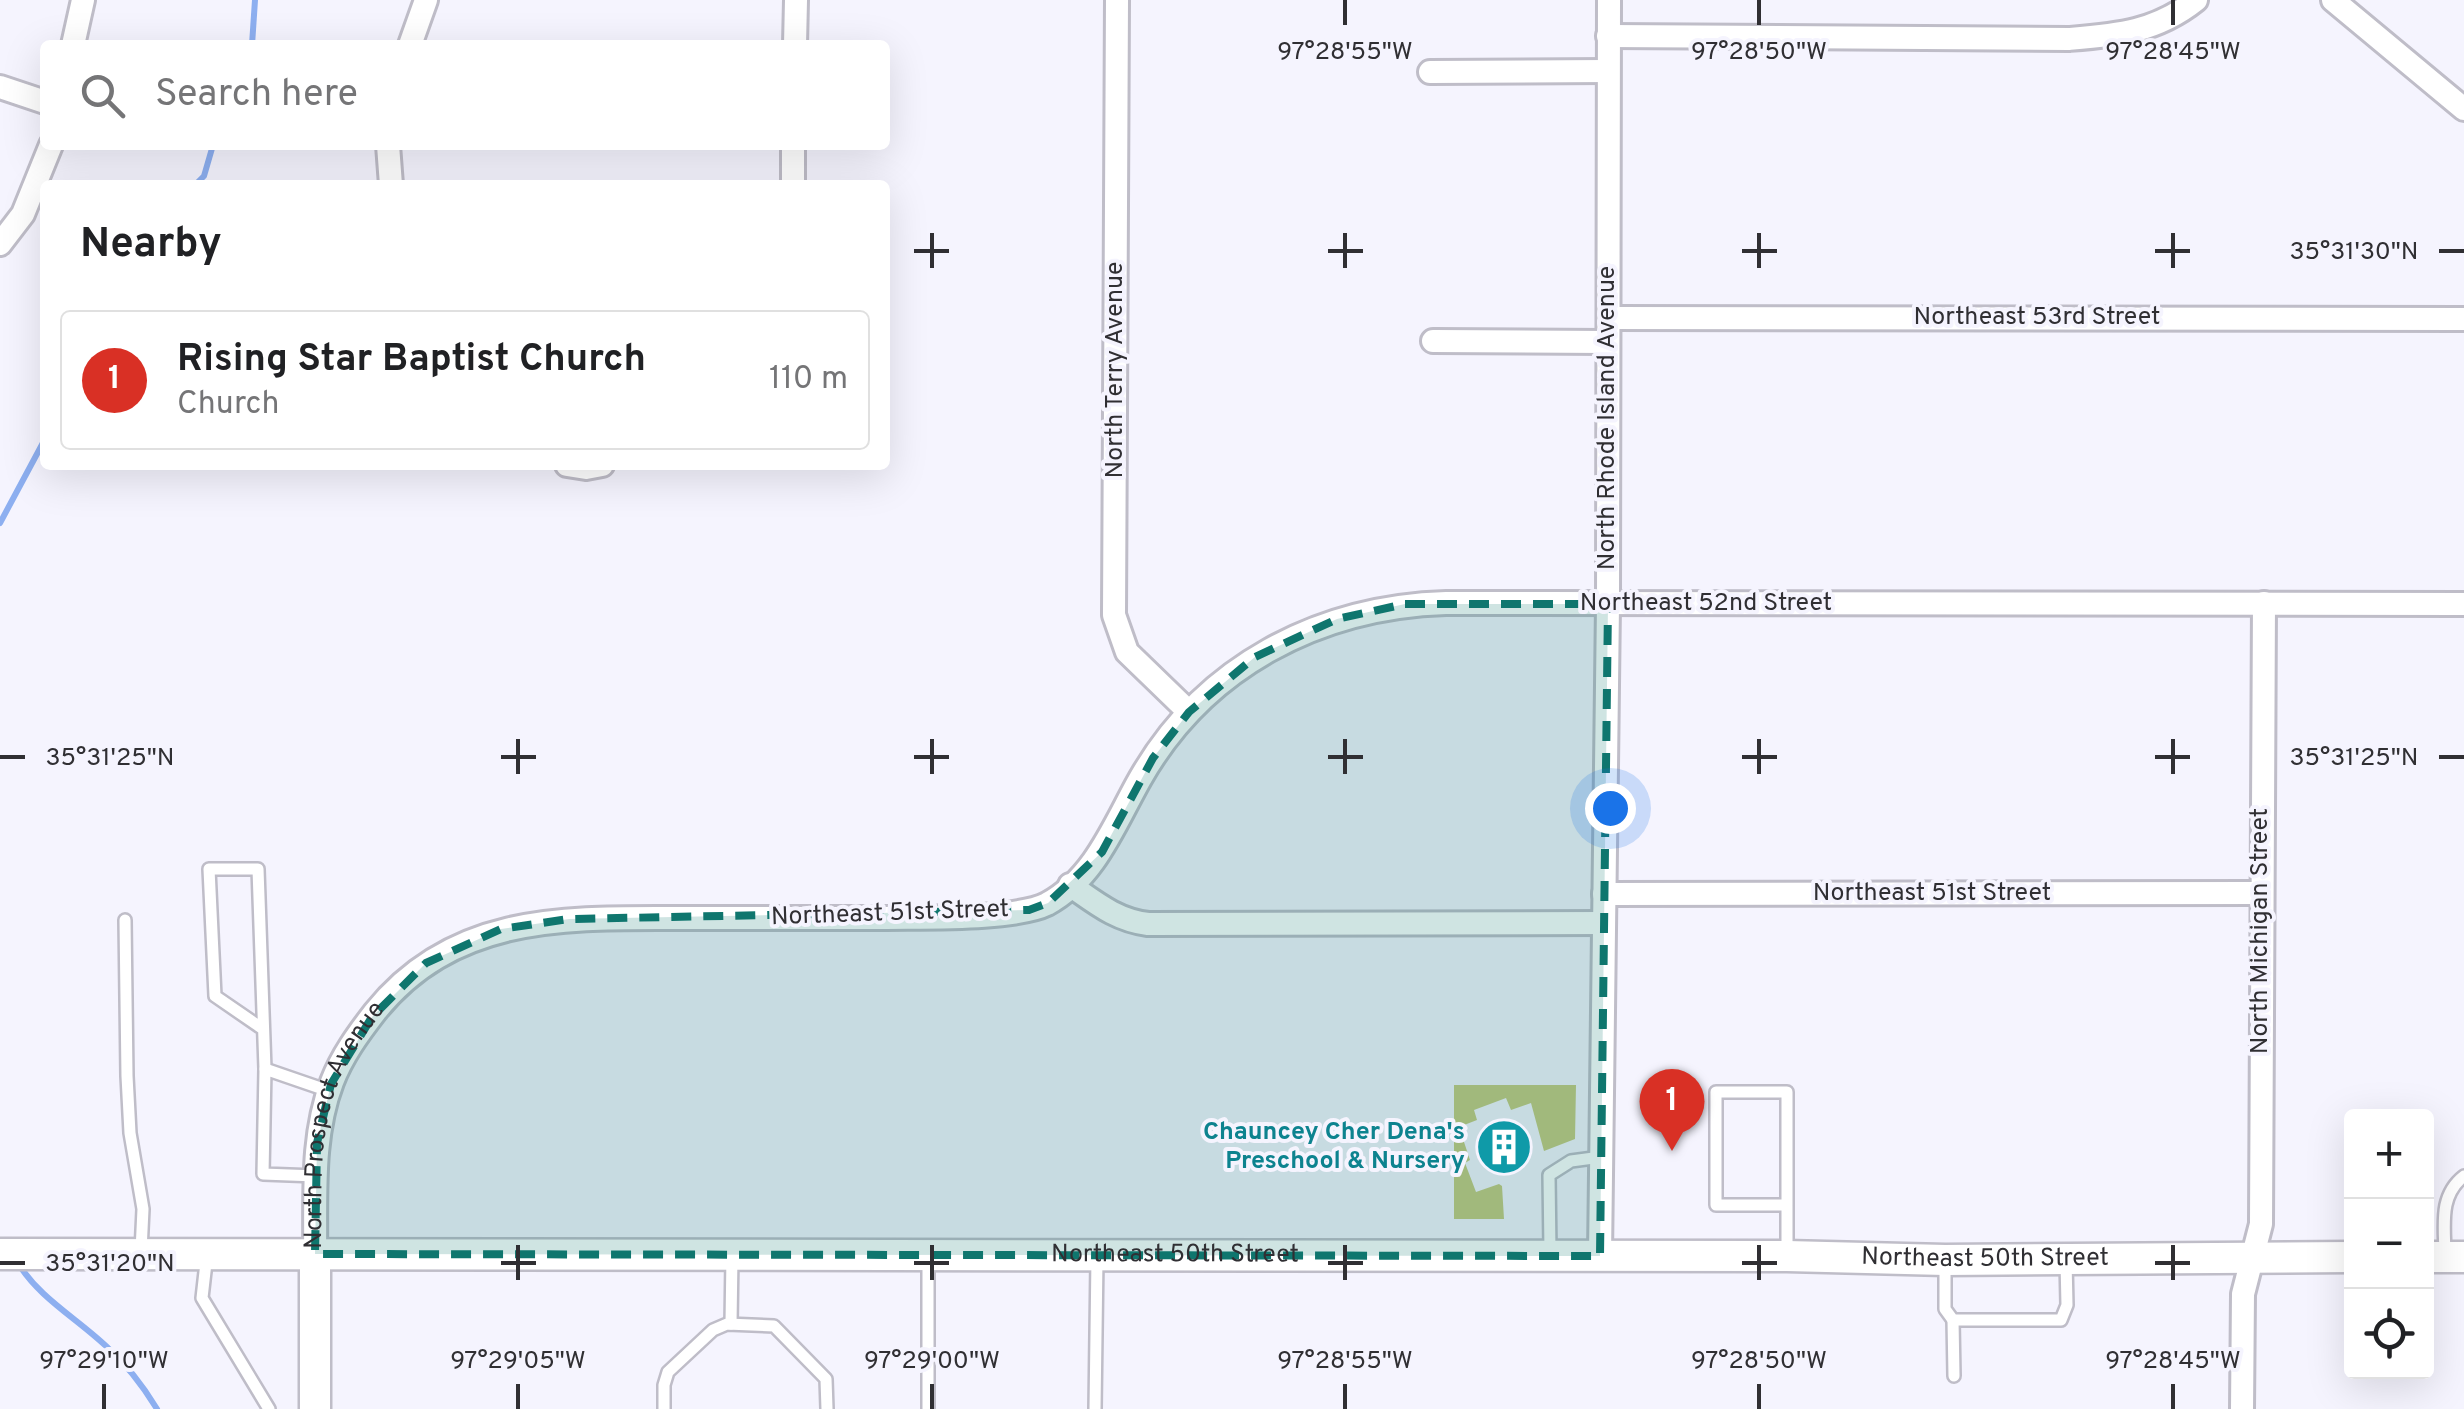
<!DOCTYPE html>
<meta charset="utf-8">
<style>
body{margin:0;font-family:Overpass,sans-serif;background:#f2f2f2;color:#202124}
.controls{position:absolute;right:30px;bottom:30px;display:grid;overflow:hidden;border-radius:10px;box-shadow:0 10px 40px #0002}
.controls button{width:90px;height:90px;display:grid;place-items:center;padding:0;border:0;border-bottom:2px solid #e0e0e0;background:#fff;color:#202124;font:50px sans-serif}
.you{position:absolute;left:1610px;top:808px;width:35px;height:35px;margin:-25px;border:8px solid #fff;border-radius:50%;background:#1a73e8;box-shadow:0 0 0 15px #1a73e833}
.badge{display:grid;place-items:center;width:65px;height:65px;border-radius:50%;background:#d93025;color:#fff;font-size:32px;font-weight:700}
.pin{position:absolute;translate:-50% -82px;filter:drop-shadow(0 2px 5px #0008)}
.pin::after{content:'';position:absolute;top:52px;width:35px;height:30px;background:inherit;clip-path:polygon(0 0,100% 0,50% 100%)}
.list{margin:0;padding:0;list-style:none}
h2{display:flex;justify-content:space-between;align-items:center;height:130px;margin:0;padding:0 40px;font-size:42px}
h2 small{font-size:32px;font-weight:400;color:#757577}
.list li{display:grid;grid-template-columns:65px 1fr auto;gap:30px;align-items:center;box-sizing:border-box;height:140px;margin:0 20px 20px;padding:0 20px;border:2px solid #e0e0e0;border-radius:10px}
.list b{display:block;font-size:38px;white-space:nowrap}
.list p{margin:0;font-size:32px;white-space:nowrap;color:#757577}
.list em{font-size:32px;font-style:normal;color:#757577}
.icon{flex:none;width:55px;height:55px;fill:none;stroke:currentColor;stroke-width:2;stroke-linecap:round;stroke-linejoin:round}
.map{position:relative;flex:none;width:2464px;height:1409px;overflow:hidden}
.search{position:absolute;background:#fff;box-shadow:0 10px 40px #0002;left:40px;top:40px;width:850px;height:110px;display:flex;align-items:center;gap:25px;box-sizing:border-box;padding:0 35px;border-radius:10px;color:#757577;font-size:38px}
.panel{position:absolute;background:#fff;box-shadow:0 10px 40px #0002;left:40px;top:180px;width:850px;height:290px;border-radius:10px}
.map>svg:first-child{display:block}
.green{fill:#c6ca80}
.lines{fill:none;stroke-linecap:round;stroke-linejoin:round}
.stream{stroke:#8daff0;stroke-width:6}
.lane-casing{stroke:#bfbdc8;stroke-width:16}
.street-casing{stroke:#bfbdc8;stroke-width:28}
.secondary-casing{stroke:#bfbdc8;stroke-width:35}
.lane{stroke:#fff;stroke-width:11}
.street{stroke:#fff;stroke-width:22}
.secondary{stroke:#fff;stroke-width:30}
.marked{fill:#0f766e;fill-opacity:0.2;stroke:#0f766e;stroke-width:8;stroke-dasharray:20 12;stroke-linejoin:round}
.ticks{fill:none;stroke:#302f33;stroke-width:4}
.labels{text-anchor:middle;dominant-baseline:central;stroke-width:8;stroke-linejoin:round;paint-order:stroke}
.street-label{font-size:25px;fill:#302f33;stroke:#f5f4fe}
.culture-label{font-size:25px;font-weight:bold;fill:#0d838f;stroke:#f5f4fe;text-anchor:end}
.ticks-label{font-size:25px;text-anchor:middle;fill:#302f33;stroke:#f5f4fe;stroke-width:8;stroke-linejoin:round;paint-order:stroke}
</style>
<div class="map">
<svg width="2464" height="1409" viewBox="0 0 2464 1409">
<rect width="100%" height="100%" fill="#f5f4fe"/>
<!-- green -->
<path class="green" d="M1454 1085H1576L1575 1139 1544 1151 1531 1103 1511 1110 1506 1098 1474 1110 1477 1120 1459 1127 1470 1160 1465 1163 1476 1192 1499 1184 1502 1186 1504 1219H1454Z"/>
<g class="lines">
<!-- stream -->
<g class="stream">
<path d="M252 45 255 0"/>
<path d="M195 185 204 176 213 145"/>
<path d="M0 523 45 439"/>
<path d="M18 1263C39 1298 78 1319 108 1348 128 1366 143 1386 157 1409"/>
</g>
<!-- lane casing -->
<g class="lane-casing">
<g id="lane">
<path d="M125 920 127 1076 130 1133 143 1209 141 1251"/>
<path d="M263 1029 215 996 209 869H258L265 1069"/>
<path d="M316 1176 263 1174 265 1069 329 1091"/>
<path d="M1787 1205H1716V1092H1787V1252"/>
<path d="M1550 1252 1549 1175 1571 1161 1601 1157"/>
<path d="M207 1254 202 1298 269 1409"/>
<path d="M2445 1257C2445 1227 2438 1196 2464 1176"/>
<path d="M1945 1264V1309L1953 1320H2061L2067 1305 2066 1261"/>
<path d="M1953 1320 1954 1376"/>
<path d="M731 1324 732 1256"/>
<path d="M664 1409V1385L668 1372 713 1330 727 1324 774 1326 826 1379 827 1409"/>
<path d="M928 1409V1258"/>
<path d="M1095 1409 1097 1258"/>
</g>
</g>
<!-- street casing -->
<g class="street-casing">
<g id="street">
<path d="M1117 0 1114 615 1127 652 1189 712"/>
<path d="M2333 0 2464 109"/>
<path d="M1608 36 2069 39C2117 35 2156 32 2196 0"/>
<path d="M73 45 83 0"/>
<path d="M410 45 426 0"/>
<path d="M795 45 796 0"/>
<path d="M1430 72 1608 71"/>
<path d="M0 87 45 102"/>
<path d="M388 145 391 185"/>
<path d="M793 185V145"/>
<path d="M0 244 23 214 51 145"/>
<path d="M1609 318 2464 319"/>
<path d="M1433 341 1606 342"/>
<path d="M567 465 586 468 602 465"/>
<path d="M1070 885C1096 903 1116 920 1148 924L1604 923"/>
<path d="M1604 894 2260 893"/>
<path id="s1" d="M315 1254C316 1197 311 1137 332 1082 342 1056 358 1034 375 1012 455 912 570 918 686 918 752 918 817 918 882 918 920 917 1015 920 1047 904 1095 878 1115 823 1140 779 1204 666 1319 607 1446 603L2464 604"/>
<path d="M1600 1256 1608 604 1609 0"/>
<path d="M2242 1409 2243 1294 2261 1224 2264 603"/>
</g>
</g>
<!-- secondary casing -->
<g class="secondary-casing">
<g id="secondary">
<path id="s2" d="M0 1254 1787 1256 1945 1260 2352 1257"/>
<path d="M2426 1257H2464"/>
<path d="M315 1409V1254"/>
</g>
</g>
<!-- lane -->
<use href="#lane" class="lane"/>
<!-- street -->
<use href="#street" class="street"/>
<!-- secondary -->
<use href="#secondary" class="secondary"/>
</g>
<!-- marked area -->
<path class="marked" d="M1405 604H1608L1600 1256 315 1254 317 1143 331 1084 372 1017 426 963 501 929 569 919 1029 910 1048 903 1102 852 1153 758 1189 712 1255 657 1337 619Z"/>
<!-- ticks -->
<path class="ticks" d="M1345 0V25M1759 0V25M2173 0V25M932 233V268M1345 233V268M1759 233V268M2173 233V268M914 251H949M1328 251H1363M1742 251H1777M2155 251H2190M2439 251H2464M518 739V774M932 739V774M1345 739V774M1759 739V774M2173 739V774M0 757H25M501 757H536M914 757H949M1328 757H1363M1742 757H1777M2155 757H2190M2439 757H2464M518 1245V1280M932 1245V1280M1345 1245V1280M1759 1245V1280M2173 1245V1280M0 1263H25M501 1263H536M914 1263H949M1328 1263H1363M1742 1263H1777M2155 1263H2190M104 1384V1409M518 1384V1409M932 1384V1409M1345 1384V1409M1759 1384V1409M2173 1384V1409"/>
<!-- icons -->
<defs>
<g id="building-disc" transform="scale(2.875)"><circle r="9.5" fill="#0f9aa8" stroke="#f5f4fe"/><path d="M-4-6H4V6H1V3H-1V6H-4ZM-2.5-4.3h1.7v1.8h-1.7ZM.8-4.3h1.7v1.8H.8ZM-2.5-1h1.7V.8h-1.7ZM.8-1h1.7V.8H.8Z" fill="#fff"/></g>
</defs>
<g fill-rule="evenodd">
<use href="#building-disc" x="1504" y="1147"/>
</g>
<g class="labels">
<!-- street labels -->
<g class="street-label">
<text x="2037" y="318">Northeast 53rd Street</text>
<text transform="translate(1116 370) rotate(-90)">North Terry Avenue</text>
<text transform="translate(1608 418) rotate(-90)">North Rhode Island Avenue</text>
<text x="1706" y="604">Northeast 52nd Street</text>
<text x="1932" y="894">Northeast 51st Street</text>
<text transform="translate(890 914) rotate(-2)">Northeast 51st Street</text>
<text transform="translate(2261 931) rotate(-90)">North Michigan Street</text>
<text stroke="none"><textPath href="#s1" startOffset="135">North Prospect Avenue</textPath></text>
<text stroke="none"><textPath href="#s2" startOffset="1175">Northeast 50th Street</textPath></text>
<text stroke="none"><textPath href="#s2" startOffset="1985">Northeast 50th Street</textPath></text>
</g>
<!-- culture labels -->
<g class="culture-label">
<text x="1465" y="1133">Chauncey Cher Dena's<tspan x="1465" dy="29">Preschool &amp; Nursery</tspan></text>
</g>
</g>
<g class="ticks-label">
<text x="1345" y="59">97°28'55"W</text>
<text x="1759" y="59">97°28'50"W</text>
<text x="2173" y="59">97°28'45"W</text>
<text x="2354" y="259">35°31'30"N</text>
<text x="110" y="765">35°31'25"N</text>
<text x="2354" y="765">35°31'25"N</text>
<text x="110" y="1271">35°31'20"N</text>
<text x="104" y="1368">97°29'10"W</text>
<text x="518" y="1368">97°29'05"W</text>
<text x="932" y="1368">97°29'00"W</text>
<text x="1345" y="1368">97°28'55"W</text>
<text x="1759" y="1368">97°28'50"W</text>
<text x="2173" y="1368">97°28'45"W</text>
</g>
</svg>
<div class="controls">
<button>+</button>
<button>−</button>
<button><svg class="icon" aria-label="locate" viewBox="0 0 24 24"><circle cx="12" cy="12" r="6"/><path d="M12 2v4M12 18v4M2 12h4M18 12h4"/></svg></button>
</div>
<div class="you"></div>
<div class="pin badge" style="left:1672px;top:1151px">1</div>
<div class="search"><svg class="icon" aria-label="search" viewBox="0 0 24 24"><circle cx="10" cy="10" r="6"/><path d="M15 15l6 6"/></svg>Search here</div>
<section class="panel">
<h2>Nearby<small></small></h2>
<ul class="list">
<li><span class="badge">1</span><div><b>Rising Star Baptist Church</b><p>Church</p></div><em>110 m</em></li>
</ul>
</section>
</div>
